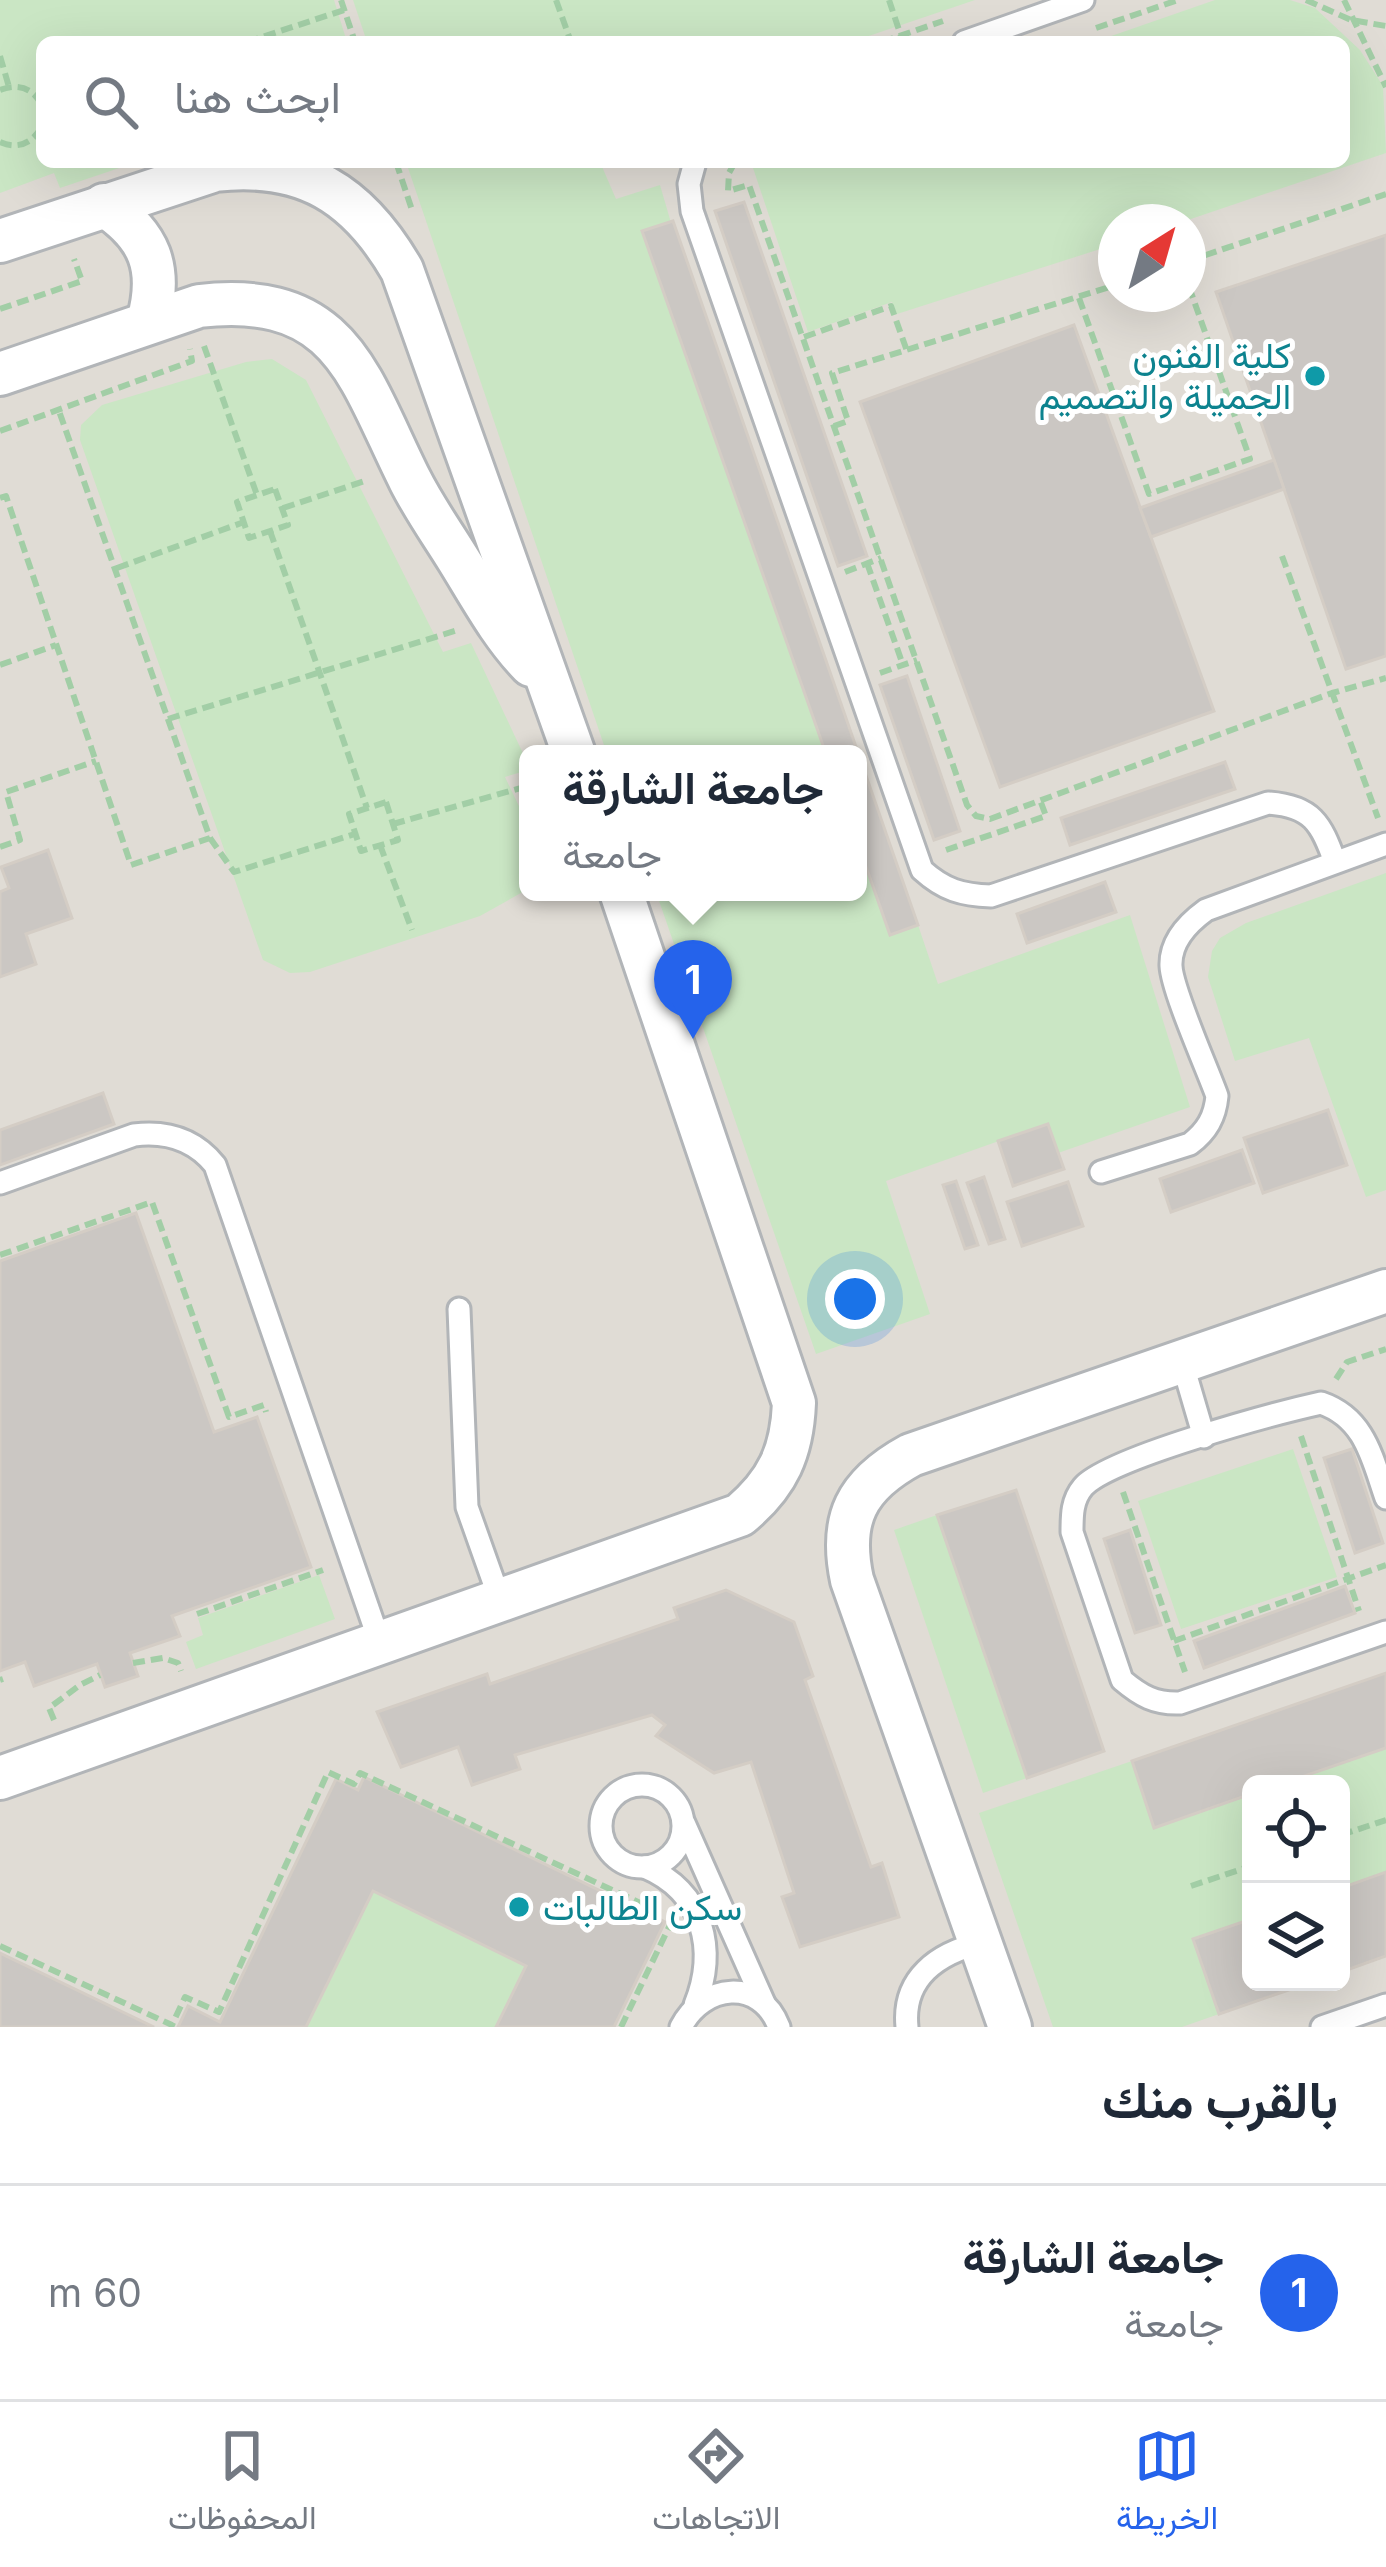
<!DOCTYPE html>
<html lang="ar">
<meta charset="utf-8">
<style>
body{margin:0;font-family:Inter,Vazirmatn,sans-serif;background:#f6f6f7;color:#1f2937;direction:rtl}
.controls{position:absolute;right:36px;bottom:36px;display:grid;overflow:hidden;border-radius:18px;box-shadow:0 12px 48px #0002}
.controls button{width:108px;height:108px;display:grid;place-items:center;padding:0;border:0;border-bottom:3px solid #e0e1e3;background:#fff;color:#1f2937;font:60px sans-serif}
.compass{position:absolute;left:1098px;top:204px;width:108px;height:108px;border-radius:50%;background:#fff;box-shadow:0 12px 48px #0002;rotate:37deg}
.you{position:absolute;left:855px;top:1299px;width:42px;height:42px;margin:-30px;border:9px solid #fff;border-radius:50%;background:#1a73e8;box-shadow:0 0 0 18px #1a73e833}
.badge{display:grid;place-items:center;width:78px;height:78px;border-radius:50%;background:#2563eb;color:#fff;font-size:39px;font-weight:700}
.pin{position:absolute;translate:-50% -99px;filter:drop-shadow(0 3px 6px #0008)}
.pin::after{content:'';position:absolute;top:63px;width:42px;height:36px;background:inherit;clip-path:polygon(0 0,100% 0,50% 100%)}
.popup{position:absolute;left:519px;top:745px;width:348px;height:156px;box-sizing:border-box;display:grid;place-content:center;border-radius:18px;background:#fff;filter:drop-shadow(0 3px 9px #0005);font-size:39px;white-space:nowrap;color:#747a83}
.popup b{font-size:45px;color:#1f2937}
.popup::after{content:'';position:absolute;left:50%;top:100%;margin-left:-24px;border:24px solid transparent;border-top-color:#fff}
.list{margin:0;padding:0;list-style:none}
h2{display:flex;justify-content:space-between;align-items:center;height:156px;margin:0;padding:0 48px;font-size:51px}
h2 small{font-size:39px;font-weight:400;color:#747a83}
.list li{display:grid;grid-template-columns:78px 1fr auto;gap:36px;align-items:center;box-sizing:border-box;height:216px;padding:0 48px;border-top:3px solid #e0e1e3}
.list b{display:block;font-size:45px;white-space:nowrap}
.list p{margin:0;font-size:39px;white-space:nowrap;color:#747a83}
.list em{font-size:39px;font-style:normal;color:#747a83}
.icon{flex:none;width:66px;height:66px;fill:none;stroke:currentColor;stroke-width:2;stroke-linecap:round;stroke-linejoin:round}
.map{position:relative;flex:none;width:1386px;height:2027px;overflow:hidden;direction:ltr}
.search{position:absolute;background:#fff;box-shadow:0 12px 48px #0002;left:36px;right:36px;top:36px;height:132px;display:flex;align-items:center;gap:30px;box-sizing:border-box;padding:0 42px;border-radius:18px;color:#747a83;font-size:45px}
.sheet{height:372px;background:#fff}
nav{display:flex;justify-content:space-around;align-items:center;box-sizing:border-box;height:168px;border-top:3px solid #e0e1e3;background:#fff;font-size:33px;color:#747a83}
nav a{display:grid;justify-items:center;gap:6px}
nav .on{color:#2563eb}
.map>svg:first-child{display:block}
.education{fill:#e0dcd5;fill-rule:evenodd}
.green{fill:#cae6c4}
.building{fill:#cbc7c3;stroke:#d4cdc5;stroke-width:3}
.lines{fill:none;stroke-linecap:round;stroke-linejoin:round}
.lane-casing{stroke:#b2b5b8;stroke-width:27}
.street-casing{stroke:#b2b5b8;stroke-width:48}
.path{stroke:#a2cea6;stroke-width:6;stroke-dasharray:12 6;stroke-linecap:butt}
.lane{stroke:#fff;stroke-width:21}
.street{stroke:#fff;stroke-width:42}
.culture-dot{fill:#0f9aa8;stroke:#fff;stroke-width:4.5}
.labels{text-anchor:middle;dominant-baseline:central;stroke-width:10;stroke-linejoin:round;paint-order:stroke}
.culture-label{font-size:36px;fill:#0d838f;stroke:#fff;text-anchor:end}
</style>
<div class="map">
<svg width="1386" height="2027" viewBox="0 0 1386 2027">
<rect width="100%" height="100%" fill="#f0ece7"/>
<!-- education -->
<path class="education" d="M0 0H1386V2027H0ZM42 42H1344V162H42ZM1116 222H1188V294H1116ZM528 754H858V892H528ZM1251 1784H1341V1982H1251Z"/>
<!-- green -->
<g class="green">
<path d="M0 0H334L347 42H42V162H137L60 188 54 173 0 193Z"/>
<path d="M353 0H975L851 42H367Z"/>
<path d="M1215 0H1290L1315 8 1360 50 1383 86 1386 153 1182 222H1116V244L897 314 892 302 808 332 751 162H1344V42H1094Z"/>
<path d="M406 162H600L616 199 660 185 826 754H607Z"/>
<path d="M272 359 306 380 443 652 471 643 528 764V770L505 777 528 825V889L480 916 310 972 290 973 263 960 80 440 81 425 102 405 246 362Z"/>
<path d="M858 844 890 934 918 925 938 984 1130 915 1190 1107 1058 1153 1047 1124 886 1181 930 1314 816 1354 656 892H858Z"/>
<path d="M1386 873V1190L1366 1197 1309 1038 1235 1061 1208 977 1212 951 1220 938 1246 923Z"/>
<path d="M1293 1449 1337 1577 1181 1629 1138 1501Z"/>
<path d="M937 1515 1027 1778 983 1793 894 1530Z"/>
<path d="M319 1575 335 1619 196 1669 186 1642 203 1635 198 1618Z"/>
<path d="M1386 1748V1872L1341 1888V1784H1281Z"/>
<path d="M1132 1761 1155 1827 1251 1794V1919L1193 1939 1219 2014 1182 2027H1053L979 1813Z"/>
<path d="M373 1891 526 1966 496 2027H306Z"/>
</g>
<!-- building -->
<g class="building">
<path d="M744 202 867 556 838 566 715 211Z"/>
<path d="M673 221 918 925 890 935 858 844V754H826L642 231Z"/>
<path d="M1386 235V656L1346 669 1216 292Z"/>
<path d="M1074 325 1214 711 1000 787 860 402Z"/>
<path d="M1274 460 1284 489 1151 537 1140 508Z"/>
<path d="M907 676 960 831 934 840 880 685Z"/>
<path d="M1225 762 1235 789 1070 845 1061 818Z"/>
<path d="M48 850 72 918 26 934 36 964 0 977V892L9 888 1 867Z"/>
<path d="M1105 882 1116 912 1027 943 1017 914Z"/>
<path d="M103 1093 114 1124 0 1165V1130Z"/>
<path d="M1328 1110 1347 1165 1263 1193 1244 1138Z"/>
<path d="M1048 1124 1064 1169 1013 1186 998 1141Z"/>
<path d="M1242 1150 1254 1183 1171 1212 1160 1179Z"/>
<path d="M984 1177 1005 1239 989 1244 967 1183Z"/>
<path d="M956 1181 978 1245 965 1249 943 1185Z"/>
<path d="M1068 1182 1083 1226 1022 1246 1007 1202Z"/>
<path d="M136 1213 214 1432 257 1417 311 1567 172 1616 180 1636 130 1653 138 1676 105 1687 97 1664 34 1686 25 1662 0 1671V1261Z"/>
<path d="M1352 1449 1383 1543 1355 1553 1324 1458Z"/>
<path d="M1016 1490 1104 1751 1027 1778 937 1515Z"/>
<path d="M1130 1530 1161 1625 1135 1633 1104 1539Z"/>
<path d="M1345 1586 1355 1613 1204 1668 1194 1641Z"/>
<path d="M726 1590 794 1622 813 1676 805 1680 871 1867 882 1863 899 1917 800 1947 782 1897 794 1893 751 1762 714 1773 656 1736 665 1725 652 1715 515 1755 520 1769 472 1785 458 1747 401 1767 377 1712 487 1674 490 1684 678 1619 674 1608Z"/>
<path d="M1386 1673V1748L1281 1784H1251V1794L1154 1828 1132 1761Z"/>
<path d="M364 1777 665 1922 614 2027H496L526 1966 373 1891 306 2027H178L188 2006 220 2022 336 1779 358 1790Z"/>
<path d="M1386 1872V1956L1341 1972V1888Z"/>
<path d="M1251 1919V1982H1312L1219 2014 1193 1939Z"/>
<path d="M0 1953 154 2027H0Z"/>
</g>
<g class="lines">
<!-- lane casing -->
<g class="lane-casing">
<g id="lane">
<path d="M964 42 1083 0"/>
<path d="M695 162 689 184 692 211 922 870C944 890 962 895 991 896L1268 803C1312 806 1321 823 1335 862"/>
<path d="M1101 1172 1190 1144C1207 1131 1215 1117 1217 1096 1207 1068 1172 990 1171 966 1170 942 1188 923 1206 910L1386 844"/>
<path d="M0 1183 134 1135C166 1131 194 1139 215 1165L380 1643"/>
<path d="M459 1309 467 1507 500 1600"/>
<path d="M1182 1362 1204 1437"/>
<path d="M1386 1498C1372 1458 1365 1418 1321 1403 1276 1413 1108 1458 1083 1487 1072 1500 1072 1515 1072 1532L1122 1680C1141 1696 1155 1704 1180 1703L1386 1632"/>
<circle cx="642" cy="1826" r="41"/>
<path d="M684 1823 764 2003"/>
<path d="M645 1867C704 1892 717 1950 695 2005"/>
<path d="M681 2027C703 1984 760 1977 779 2027"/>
<path d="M907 2027C902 1978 938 1953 981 1943"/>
<path d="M1322 2027 1386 2005"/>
</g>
</g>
<!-- street casing -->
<g class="street-casing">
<g id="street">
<path d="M104 205C150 235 163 268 148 322"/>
<path d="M0 241 215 170C304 160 358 194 402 270L574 754"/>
<path d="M0 374 199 306C342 290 358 376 410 480 424 508 442 533 458 559 481 596 501 634 531 665"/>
<path d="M0 1778 740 1515C778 1483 792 1452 794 1403L621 892"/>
<path d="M1010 2027 852 1580C839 1519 856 1485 911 1455L1386 1291"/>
</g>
</g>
<!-- path -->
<g class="path">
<path d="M341 0 355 42"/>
<path d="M556 0 571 42"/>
<path d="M889 0 901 36"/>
<path d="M1306 0 1351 20 1386 26"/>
<path d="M1344 0 1386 87"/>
<path d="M1096 28 1178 0"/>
<path d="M247 42 344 10"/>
<path d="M882 42 943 21"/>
<path d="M0 56 9 87"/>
<path d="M0 90C18 83 34 88 42 106"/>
<path d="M0 142C18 150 33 143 42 126"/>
<path d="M396 162 412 210"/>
<path d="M735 162 729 173 728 191 749 185 967 805 976 816 990 819 1332 693 1386 678"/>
<path d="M1188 261 1386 194"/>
<path d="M1079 298 1149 494 1250 459 1188 284"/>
<path d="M0 309 82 281 74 259"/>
<path d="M804 337 891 306 907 351"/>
<path d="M204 346 257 495"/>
<path d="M834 426 848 421 832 373 1116 285"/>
<path d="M0 431 192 361 190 349"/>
<path d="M275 489 288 525 249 538 237 502Z"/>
<path d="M0 498 6 496 131 865 210 838 59 411"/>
<path d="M283 508 368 480"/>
<path d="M270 531 367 808"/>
<path d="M1282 556 1378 818"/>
<path d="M867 563 903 665"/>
<path d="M117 568 244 522"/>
<path d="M845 572 881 558"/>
<path d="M0 665 56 645"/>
<path d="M880 673 917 660"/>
<path d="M168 719 458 630"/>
<path d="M386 802 398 840 361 851 349 814Z"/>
<path d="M393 824 528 786"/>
<path d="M210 838 234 872 355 834"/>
<path d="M380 845 412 930"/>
<path d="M0 847 20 840 6 792 96 761"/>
<path d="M946 850 1046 816 1040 800"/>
<path d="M0 1255 152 1202 229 1417 264 1405 266 1412"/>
<path d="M1336 1379 1347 1362 1386 1349"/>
<path d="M1301 1436 1359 1611"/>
<path d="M1123 1492 1185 1672"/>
<path d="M197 1614 323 1570"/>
<path d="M1174 1641 1386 1565"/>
<path d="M133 1663 163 1658 178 1663 181 1671"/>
<path d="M0 1680 3 1679"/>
<path d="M54 1720 49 1708 80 1685 100 1675"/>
<path d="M1341 1835 1386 1820"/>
<path d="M1191 1886 1251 1866"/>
<path d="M0 1946 172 2025 185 1997 219 2012 328 1772 354 1784 360 1773 651 1908"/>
<path d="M621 2027 670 1925"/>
</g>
<!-- lane -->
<use href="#lane" class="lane"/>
<!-- street -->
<use href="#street" class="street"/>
</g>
<!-- markers -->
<g class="culture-dot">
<circle cx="1315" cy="376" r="12"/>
<circle cx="519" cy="1907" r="12"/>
</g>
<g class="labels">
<!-- culture labels -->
<g class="culture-label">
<text x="1291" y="355">كلية الفنون<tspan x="1291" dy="41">الجميلة والتصميم</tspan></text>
<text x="543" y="1907" text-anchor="start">سكن الطالبات</text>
</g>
</g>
</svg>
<div class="controls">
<button><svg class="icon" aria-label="locate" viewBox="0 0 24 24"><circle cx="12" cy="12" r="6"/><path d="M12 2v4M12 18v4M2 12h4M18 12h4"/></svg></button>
<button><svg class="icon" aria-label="layers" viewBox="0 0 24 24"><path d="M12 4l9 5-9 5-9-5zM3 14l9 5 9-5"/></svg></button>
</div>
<svg class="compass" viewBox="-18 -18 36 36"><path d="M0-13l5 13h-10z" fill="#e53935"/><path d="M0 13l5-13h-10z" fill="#747a83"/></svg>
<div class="you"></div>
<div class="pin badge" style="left:693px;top:1039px">1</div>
<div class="popup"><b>جامعة الشارقة</b>جامعة</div>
<div class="search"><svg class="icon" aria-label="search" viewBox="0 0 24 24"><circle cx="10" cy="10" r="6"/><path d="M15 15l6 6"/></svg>ابحث هنا</div>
</div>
<section class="sheet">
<h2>بالقرب منك<small></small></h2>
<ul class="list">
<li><span class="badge">1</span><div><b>جامعة الشارقة</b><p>جامعة</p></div><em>60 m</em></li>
</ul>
</section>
<nav>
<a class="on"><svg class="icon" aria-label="map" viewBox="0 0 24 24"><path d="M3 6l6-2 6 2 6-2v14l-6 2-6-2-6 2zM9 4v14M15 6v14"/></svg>الخريطة</a>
<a><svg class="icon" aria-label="directions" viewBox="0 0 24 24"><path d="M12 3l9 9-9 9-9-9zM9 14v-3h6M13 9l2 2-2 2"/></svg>الاتجاهات</a>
<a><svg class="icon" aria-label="saved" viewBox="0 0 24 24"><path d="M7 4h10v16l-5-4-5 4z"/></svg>المحفوظات</a>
</nav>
